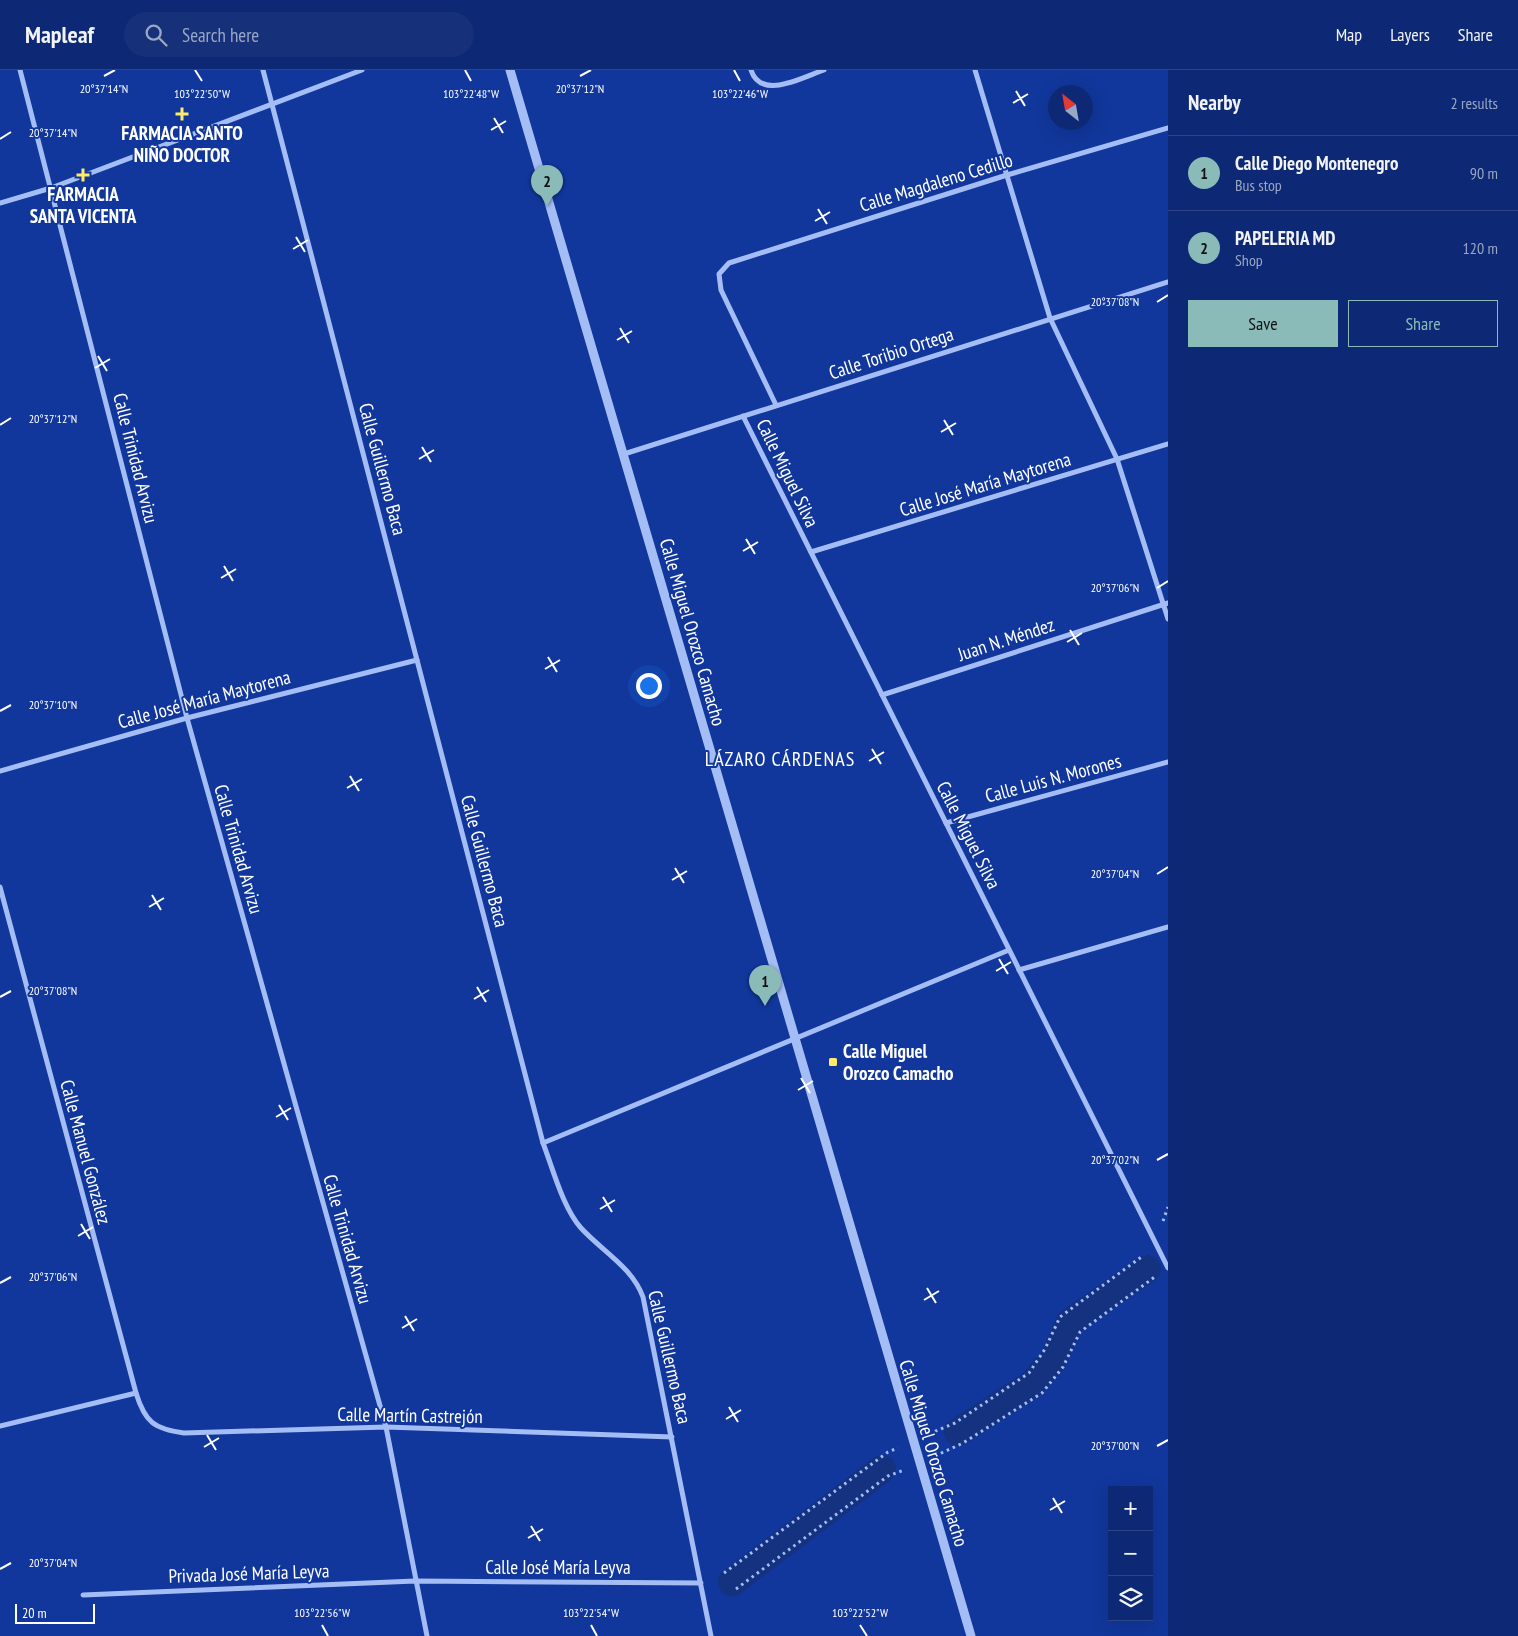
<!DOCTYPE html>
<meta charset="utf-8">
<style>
body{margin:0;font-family:"PT Sans Narrow",sans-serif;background:#16317a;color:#f1f3f6}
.controls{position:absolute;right:15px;bottom:15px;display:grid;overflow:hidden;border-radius:0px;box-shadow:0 5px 20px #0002}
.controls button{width:45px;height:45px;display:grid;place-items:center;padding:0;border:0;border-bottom:1px solid #2d4587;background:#0d2975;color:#f1f3f6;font:25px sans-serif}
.compass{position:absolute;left:1048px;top:15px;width:45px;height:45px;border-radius:50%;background:#0d2975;box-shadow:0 5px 20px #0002;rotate:329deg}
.scale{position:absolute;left:15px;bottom:12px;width:80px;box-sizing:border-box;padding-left:5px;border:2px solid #fff;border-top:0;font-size:14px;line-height:18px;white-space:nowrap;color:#fff;-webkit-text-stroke:4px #11379c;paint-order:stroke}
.you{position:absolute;left:648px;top:615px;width:18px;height:18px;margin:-12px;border:4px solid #fff;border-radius:50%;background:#1a73e8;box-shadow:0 0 0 8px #1a73e833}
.badge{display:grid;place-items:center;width:32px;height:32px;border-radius:50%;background:#8bbbb9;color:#111;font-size:16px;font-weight:700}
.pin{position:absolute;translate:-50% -41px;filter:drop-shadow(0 1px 2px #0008)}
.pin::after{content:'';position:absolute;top:26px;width:18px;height:15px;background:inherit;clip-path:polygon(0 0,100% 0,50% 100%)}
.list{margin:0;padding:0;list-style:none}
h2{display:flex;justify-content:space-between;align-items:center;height:65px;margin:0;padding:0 20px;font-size:21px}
h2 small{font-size:16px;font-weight:400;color:#9aa6c5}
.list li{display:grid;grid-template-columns:32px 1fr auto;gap:15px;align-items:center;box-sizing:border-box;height:75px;padding:0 20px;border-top:1px solid #2d4587}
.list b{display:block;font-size:19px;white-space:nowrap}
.list p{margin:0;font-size:16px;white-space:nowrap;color:#9aa6c5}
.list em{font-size:16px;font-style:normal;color:#9aa6c5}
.actions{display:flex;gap:10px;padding:15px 20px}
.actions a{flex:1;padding:11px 0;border:1px solid #8bbbb9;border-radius:0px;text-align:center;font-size:18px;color:#8bbbb9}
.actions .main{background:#8bbbb9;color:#111}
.icon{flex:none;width:28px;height:28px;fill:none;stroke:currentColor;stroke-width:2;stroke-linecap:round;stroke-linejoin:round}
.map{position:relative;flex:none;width:1168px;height:1566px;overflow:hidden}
header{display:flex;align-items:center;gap:30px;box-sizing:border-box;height:70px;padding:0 25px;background:#0d2975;border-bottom:1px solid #2d4587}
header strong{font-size:24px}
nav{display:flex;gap:28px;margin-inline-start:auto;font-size:18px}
.search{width:350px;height:45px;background:#16317a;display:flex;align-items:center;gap:12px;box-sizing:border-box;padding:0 18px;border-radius:28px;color:#9aa6c5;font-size:19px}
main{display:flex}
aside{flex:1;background:#0d2975}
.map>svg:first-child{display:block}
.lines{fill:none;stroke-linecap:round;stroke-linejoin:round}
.canal{stroke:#143280;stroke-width:28}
.path{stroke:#a5bdf5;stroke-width:3;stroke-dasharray:2.5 4;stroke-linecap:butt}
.minor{stroke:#a5bdf5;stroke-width:5}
.tertiary{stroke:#a5bdf5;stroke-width:9}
.ticks{fill:none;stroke:#fff;stroke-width:2}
.poi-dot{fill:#ffeb69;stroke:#11379c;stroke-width:2}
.labels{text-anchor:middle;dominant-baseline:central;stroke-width:4;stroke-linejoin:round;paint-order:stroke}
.poi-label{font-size:19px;font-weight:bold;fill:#fff;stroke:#11379c}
.street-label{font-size:19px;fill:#fff;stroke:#11379c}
.neighbourhood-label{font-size:20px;letter-spacing:1px;fill:#fff;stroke:#11379c}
.ticks-label{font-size:12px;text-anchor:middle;fill:#fff;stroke:#11379c;stroke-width:4;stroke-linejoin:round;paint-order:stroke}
</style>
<header>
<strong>Mapleaf</strong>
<div class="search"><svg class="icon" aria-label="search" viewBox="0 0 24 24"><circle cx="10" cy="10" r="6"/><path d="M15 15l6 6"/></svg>Search here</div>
<nav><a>Map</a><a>Layers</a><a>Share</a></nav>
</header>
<main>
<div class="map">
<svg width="1168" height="1566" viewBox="0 0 1168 1566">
<rect width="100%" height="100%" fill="#11379c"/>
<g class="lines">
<!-- canal -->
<g class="canal">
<path d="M958 1362 1032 1314 1053 1290 1070 1252 1147 1199"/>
<path d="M732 1512 882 1399"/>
</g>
<!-- path -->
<g class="path">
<path d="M1163 1151 1168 1137"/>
<path d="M929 1364 955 1353 1029 1303 1045 1279 1060 1247 1144 1185"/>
<path d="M935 1386 963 1373 1042 1323 1063 1297 1080 1262 1156 1206"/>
<path d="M724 1503 888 1382 898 1378"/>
<path d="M736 1519 888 1406 904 1400"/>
</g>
<!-- minor -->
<g class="minor">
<path d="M20 0 187 648 386 1357 427 1566"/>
<path d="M263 0 543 1073C553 1099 563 1138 581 1158 602 1181 632 1197 643 1227L711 1566"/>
<path d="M751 0C761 31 803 7 824 0"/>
<path d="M975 0 1050 248 1117 389 1168 549"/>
<path d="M0 133 51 118 362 0"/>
<path d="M776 335 721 220 719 204 729 193 1007 105 1168 58"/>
<path d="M743 346 1168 1198"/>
<path d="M624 384 1168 212"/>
<path d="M811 482 1168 374"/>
<path d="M882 625 1168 533"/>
<path d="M0 701 187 648 417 590"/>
<path d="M946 753 1168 692"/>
<path d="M0 817 136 1323C145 1352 154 1359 184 1363L386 1357 672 1367"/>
<path d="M1019 900 1168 857"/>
<path d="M543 1073 1009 880"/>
<path d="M0 1356 136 1323"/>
<path d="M83 1525 415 1511 701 1513"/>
</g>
<!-- tertiary -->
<path class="tertiary" d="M510 0 971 1566"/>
</g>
<!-- ticks -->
<path class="ticks" d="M195 0 202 11M465 0 471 11M734 0 740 11M104 6 115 0M580 6 591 0M1016 21 1025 36M1013 33 1028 24M494 48 503 63M491 60 506 51M0 69 11 62M818 139 827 154M815 151 830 142M296 167 305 182M293 179 308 170M1157 232 1168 225M620 258 629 273M617 270 632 261M98 286 107 301M95 298 110 289M944 350 953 365M0 355 11 348M941 362 956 353M422 377 431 392M419 389 434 380M746 469 755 484M743 481 758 472M224 496 233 511M221 508 236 499M1157 518 1168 511M1070 560 1079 575M1067 572 1082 563M548 587 557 602M545 599 560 590M0 641 11 635M872 679 881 694M869 691 884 682M350 706 359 721M347 718 362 709M675 798 684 813M1157 804 1168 797M672 810 687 801M152 825 161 840M149 837 164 828M999 889 1008 904M996 901 1011 892M477 917 486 932M0 927 11 921M474 929 489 920M801 1008 810 1023M798 1020 813 1011M279 1035 288 1050M276 1047 291 1038M1157 1090 1168 1084M603 1127 612 1142M600 1139 615 1130M81 1154 90 1169M78 1166 93 1157M0 1213 11 1207M927 1218 936 1233M924 1230 939 1221M405 1246 414 1261M402 1258 417 1249M729 1337 738 1352M726 1349 741 1340M207 1365 216 1380M1157 1376 1168 1370M204 1377 219 1368M1053 1428 1062 1443M1050 1440 1065 1431M531 1456 540 1471M528 1468 543 1459M0 1499 11 1493M322 1555 328 1566M591 1555 597 1566M860 1555 867 1566"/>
<!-- markers -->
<g class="poi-dot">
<path d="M179.5 36.5h5v5h5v5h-5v5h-5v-5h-5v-5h5z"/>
<path d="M80.5 97.5h5v5h5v5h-5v5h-5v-5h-5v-5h5z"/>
<rect x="828" y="987" width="10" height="10" rx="2.5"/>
</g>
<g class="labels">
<!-- poi labels -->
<g class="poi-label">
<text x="182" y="63">FARMACIA SANTO<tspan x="182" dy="22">NIÑO DOCTOR</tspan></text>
<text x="83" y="124">FARMACIA<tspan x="83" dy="22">SANTA VICENTA</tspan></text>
<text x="843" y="981" text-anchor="start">Calle Miguel<tspan x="843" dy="22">Orozco Camacho</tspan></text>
</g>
<!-- street labels -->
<g class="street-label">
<text transform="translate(936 112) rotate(-17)">Calle Magdaleno Cedillo</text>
<text transform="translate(891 283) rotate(-18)">Calle Toribio Ortega</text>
<text transform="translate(136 388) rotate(76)">Calle Trinidad Arvizu</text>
<text transform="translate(383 399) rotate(75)">Calle Guillermo Baca</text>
<text transform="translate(788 403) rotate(64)">Calle Miguel Silva</text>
<text transform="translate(985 414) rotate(-17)">Calle José María Maytorena</text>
<text transform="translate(693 562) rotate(74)">Calle Miguel Orozco Camacho</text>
<text transform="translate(1006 569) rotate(-18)">Juan N. Méndez</text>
<text transform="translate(204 629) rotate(-15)">Calle José María Maytorena</text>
<text transform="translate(1053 708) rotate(-15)">Calle Luis N. Morones</text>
<text transform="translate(969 765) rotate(63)">Calle Miguel Silva</text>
<text transform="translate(239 779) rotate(74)">Calle Trinidad Arvizu</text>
<text transform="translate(485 791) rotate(75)">Calle Guillermo Baca</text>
<text transform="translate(86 1082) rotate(75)">Calle Manuel González</text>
<text transform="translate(348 1169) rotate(74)">Calle Trinidad Arvizu</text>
<text transform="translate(670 1287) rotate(77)">Calle Guillermo Baca</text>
<text transform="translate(410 1345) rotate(1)">Calle Martín Castrejón</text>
<text transform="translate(934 1383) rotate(73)">Calle Miguel Orozco Camacho</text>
<text x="558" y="1497">Calle José María Leyva</text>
<text transform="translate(249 1503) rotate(-2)">Privada José María Leyva</text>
</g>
<!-- neighbourhood labels -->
<g class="neighbourhood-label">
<text x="780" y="689">LÁZARO CÁRDENAS</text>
</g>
</g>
<g class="ticks-label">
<text x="104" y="23">20°37'14"N</text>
<text x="580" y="23">20°37'12"N</text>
<text x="202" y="28">103°22'50"W</text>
<text x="471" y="28">103°22'48"W</text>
<text x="740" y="28">103°22'46"W</text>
<text x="53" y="67">20°37'14"N</text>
<text x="1115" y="236">20°37'08"N</text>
<text x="53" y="353">20°37'12"N</text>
<text x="1115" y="522">20°37'06"N</text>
<text x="53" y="639">20°37'10"N</text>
<text x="1115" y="808">20°37'04"N</text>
<text x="53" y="925">20°37'08"N</text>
<text x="1115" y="1094">20°37'02"N</text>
<text x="53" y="1211">20°37'06"N</text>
<text x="1115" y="1380">20°37'00"N</text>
<text x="53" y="1497">20°37'04"N</text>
<text x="322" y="1547">103°22'56"W</text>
<text x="591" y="1547">103°22'54"W</text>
<text x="860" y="1547">103°22'52"W</text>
</g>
</svg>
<div class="controls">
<button>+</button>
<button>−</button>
<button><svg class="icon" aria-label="layers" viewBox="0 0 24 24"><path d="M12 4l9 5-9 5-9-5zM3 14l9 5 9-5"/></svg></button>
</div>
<svg class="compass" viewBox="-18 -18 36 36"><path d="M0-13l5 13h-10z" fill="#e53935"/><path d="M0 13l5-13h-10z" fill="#9aa6c5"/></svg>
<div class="scale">20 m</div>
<div class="you"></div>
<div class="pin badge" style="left:765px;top:936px">1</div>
<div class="pin badge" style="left:547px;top:136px">2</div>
</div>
<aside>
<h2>Nearby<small>2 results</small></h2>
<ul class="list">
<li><span class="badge">1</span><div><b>Calle Diego Montenegro</b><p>Bus stop</p></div><em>90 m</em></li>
<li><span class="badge">2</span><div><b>PAPELERIA MD</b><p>Shop</p></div><em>120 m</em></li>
</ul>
<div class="actions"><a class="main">Save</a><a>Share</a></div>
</aside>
</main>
